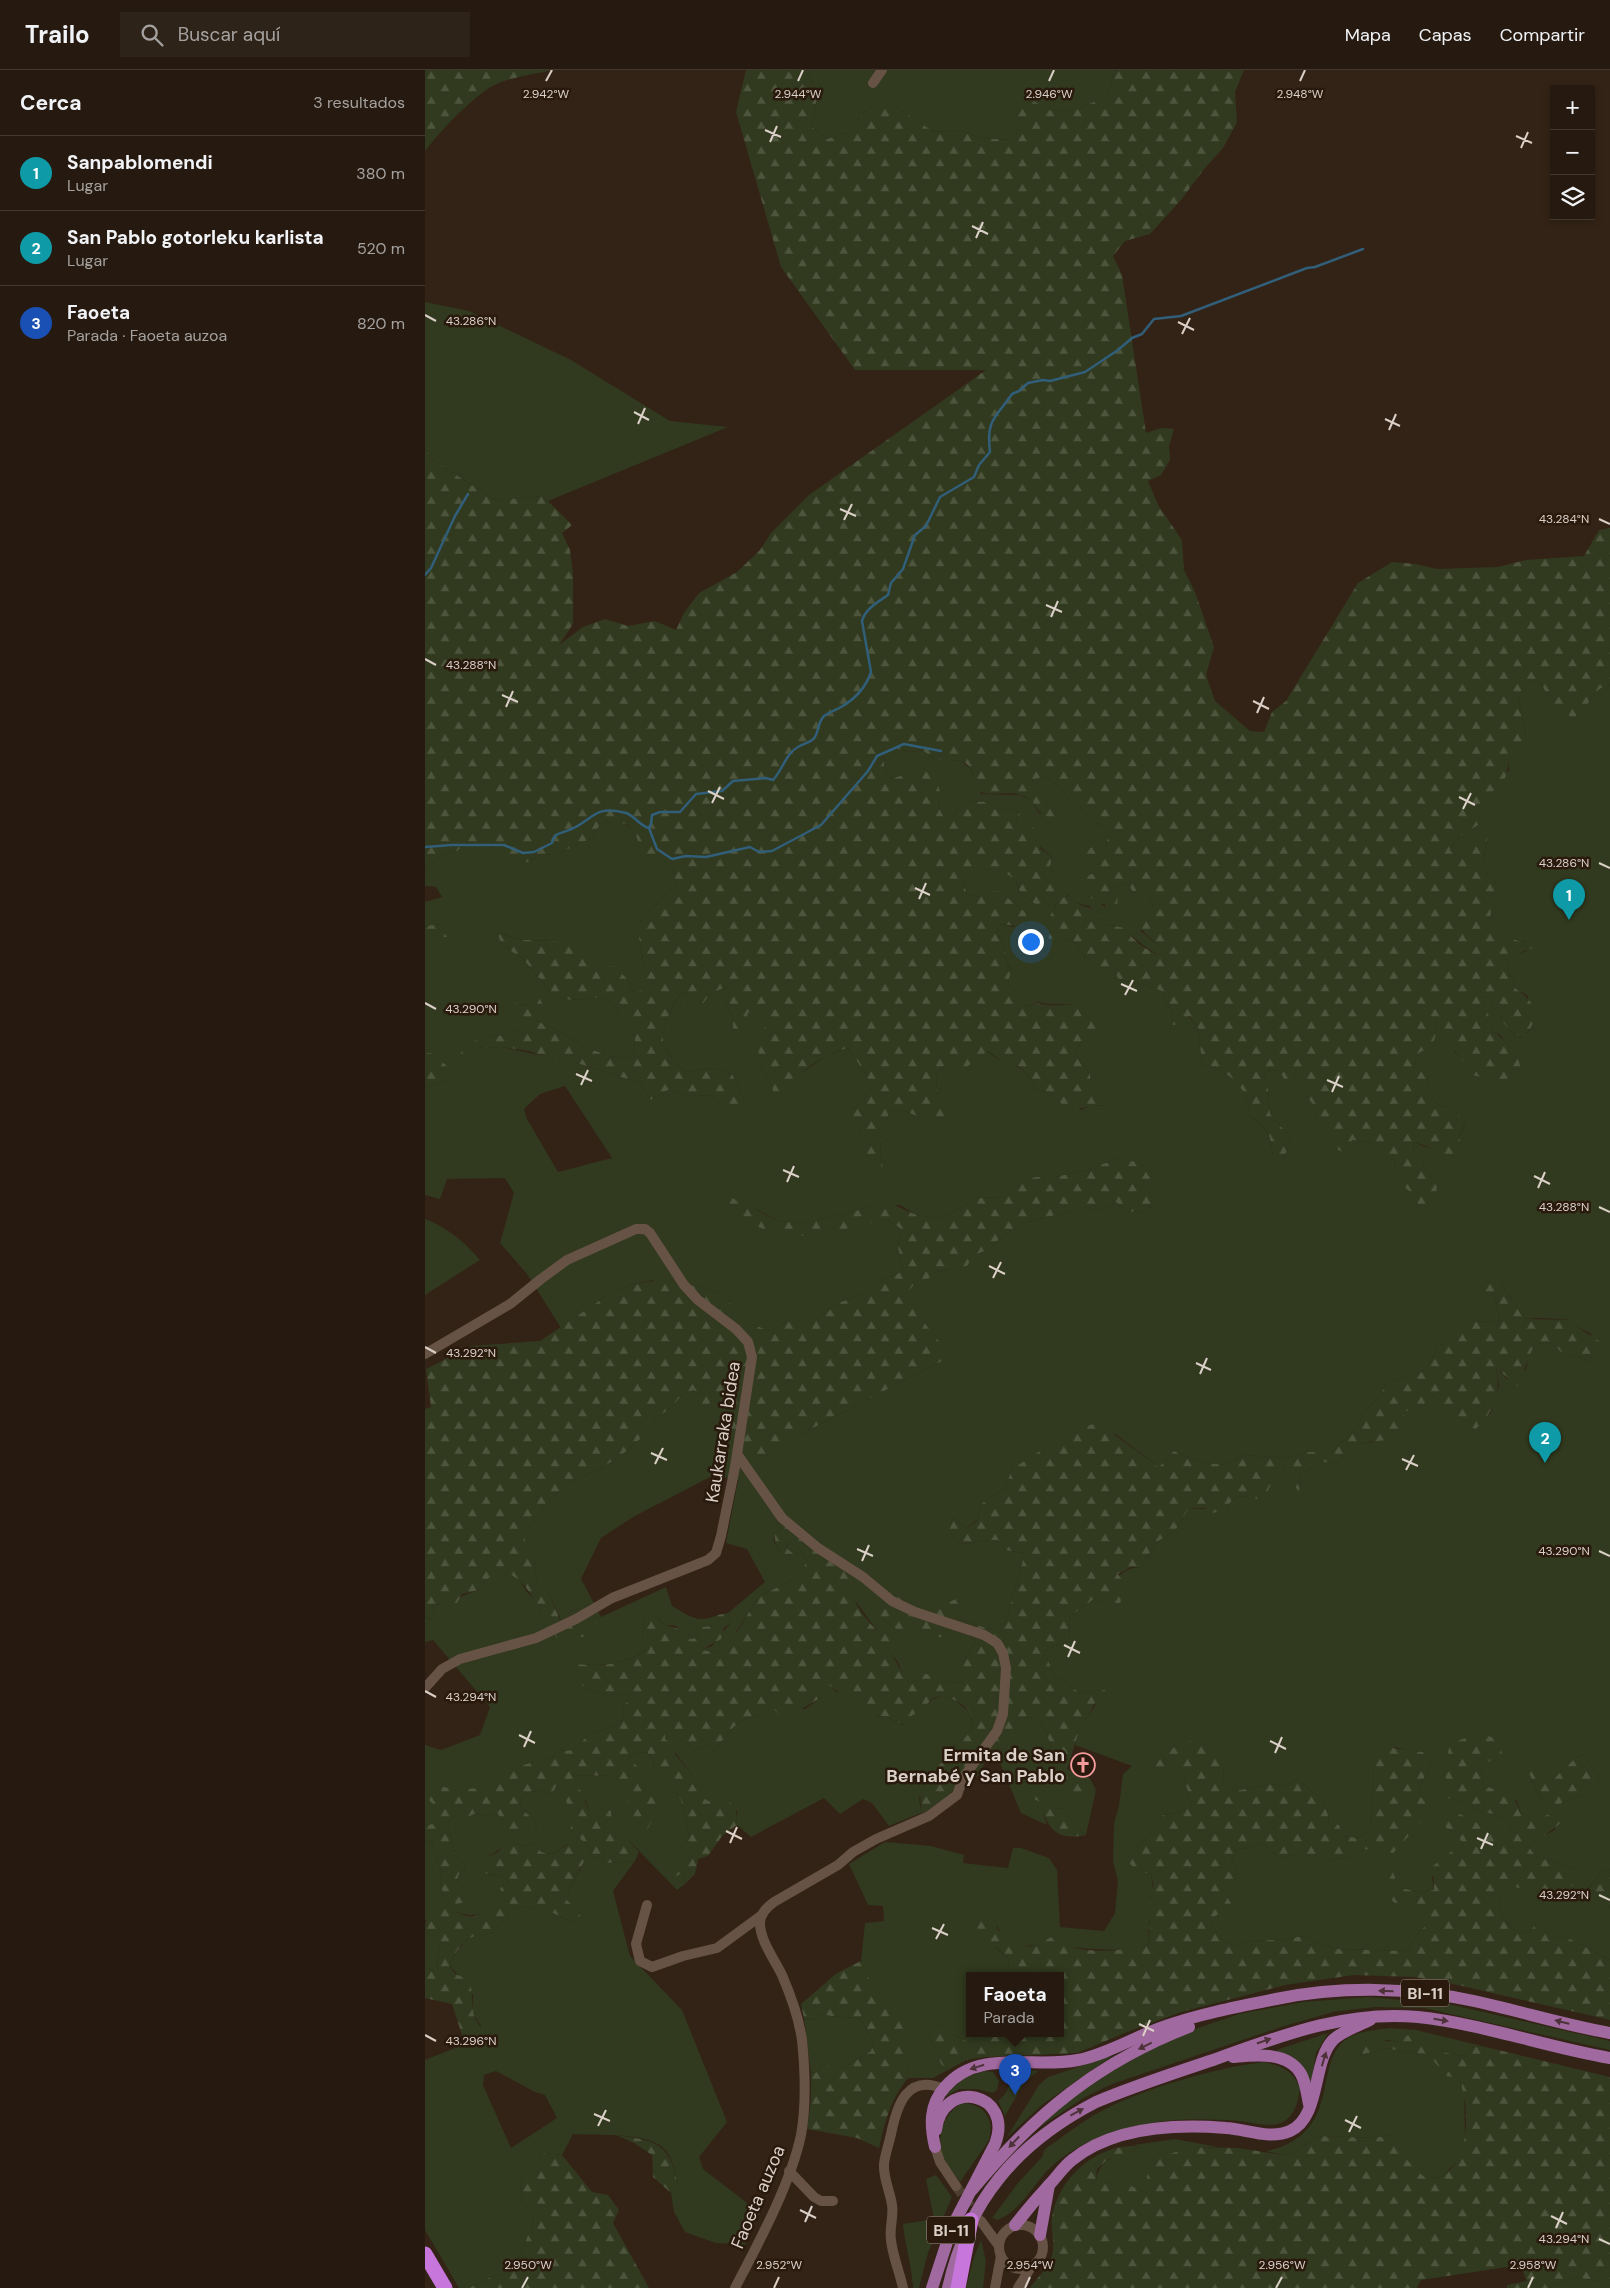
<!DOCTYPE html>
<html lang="es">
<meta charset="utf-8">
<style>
body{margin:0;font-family:"DM Sans",sans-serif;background:#2e2319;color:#f1f3f6}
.controls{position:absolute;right:15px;top:15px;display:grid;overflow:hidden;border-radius:0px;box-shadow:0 2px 8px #0003}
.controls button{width:45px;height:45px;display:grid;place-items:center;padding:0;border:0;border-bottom:1px solid #423830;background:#261a10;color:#f1f3f6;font:25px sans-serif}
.you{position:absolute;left:605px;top:871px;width:18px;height:18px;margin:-12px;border:4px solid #fff;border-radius:50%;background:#1a73e8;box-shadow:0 0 0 8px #1a73e833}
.badge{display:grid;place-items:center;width:32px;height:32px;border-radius:50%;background:#f59b9c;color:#fff;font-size:16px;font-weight:700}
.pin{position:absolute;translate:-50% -41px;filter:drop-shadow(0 1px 2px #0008)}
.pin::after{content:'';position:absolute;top:26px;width:18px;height:15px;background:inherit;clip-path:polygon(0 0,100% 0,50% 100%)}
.popup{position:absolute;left:541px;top:1902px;width:98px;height:65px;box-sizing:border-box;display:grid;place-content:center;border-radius:0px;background:#261a10;filter:drop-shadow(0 1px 4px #0005);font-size:16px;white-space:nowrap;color:#a4a19f}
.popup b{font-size:19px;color:#f1f3f6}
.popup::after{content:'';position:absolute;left:50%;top:100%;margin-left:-10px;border:10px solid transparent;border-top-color:#261a10}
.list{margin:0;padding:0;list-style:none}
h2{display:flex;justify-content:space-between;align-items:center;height:65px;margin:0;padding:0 20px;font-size:21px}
h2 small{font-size:16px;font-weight:400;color:#a4a19f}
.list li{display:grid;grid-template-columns:32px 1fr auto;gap:15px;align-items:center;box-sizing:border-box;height:75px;padding:0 20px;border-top:1px solid #423830}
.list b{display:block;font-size:19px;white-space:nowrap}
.list p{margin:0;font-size:16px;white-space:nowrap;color:#a4a19f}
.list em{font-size:16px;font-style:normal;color:#a4a19f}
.icon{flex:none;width:28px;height:28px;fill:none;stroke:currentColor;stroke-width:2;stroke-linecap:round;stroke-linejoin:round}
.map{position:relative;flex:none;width:1185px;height:2218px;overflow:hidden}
header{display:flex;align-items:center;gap:30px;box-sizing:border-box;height:70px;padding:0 25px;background:#261a10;border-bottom:1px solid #423830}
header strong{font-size:24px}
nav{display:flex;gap:28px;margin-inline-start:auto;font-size:18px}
.search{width:350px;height:45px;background:#2e2319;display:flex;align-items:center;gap:12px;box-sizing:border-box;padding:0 18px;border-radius:0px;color:#a4a19f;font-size:19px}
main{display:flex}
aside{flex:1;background:#261a10}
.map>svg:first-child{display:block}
.green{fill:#31391e;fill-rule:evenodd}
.forest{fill:url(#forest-firs)}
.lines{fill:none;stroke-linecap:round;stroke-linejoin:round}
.stream{stroke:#315e79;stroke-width:2.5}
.minor-tunnel{stroke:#4c3d31;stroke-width:10;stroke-dasharray:10 5;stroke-linecap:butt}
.minor{stroke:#665345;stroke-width:10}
.major{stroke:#a0699f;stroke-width:12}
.highway{stroke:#c777db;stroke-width:15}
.oneway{fill:#4d3239}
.ticks{fill:none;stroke:#dbd0c8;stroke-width:2}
.labels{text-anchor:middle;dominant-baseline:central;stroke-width:5;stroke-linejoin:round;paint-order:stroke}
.shield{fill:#291a0d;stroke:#a69990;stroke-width:1}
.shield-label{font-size:16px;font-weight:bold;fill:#dbd0c8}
.street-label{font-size:18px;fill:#dbd0c8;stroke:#291a0d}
.poi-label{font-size:18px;font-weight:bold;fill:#dbd0c8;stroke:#291a0d;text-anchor:end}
.ticks-label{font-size:12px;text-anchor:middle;fill:#dbd0c8;stroke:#291a0d;stroke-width:5;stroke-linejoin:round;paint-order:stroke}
</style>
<header>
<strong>Trailo</strong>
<div class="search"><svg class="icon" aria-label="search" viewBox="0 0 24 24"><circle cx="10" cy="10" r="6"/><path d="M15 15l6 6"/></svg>Buscar aquí</div>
<nav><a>Mapa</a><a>Capas</a><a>Compartir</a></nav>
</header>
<main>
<aside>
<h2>Cerca<small>3 resultados</small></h2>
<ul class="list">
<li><span class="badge" style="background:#0f9aa8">1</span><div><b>Sanpablomendi</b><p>Lugar</p></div><em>380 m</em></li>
<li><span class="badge" style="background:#0f9aa8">2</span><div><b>San Pablo gotorleku karlista</b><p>Lugar</p></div><em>520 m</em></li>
<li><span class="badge" style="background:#1a4fb4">3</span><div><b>Faoeta</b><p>Parada · Faoeta auzoa</p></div><em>820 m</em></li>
</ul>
</aside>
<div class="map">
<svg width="1185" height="2218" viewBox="0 0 1185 2218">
<defs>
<pattern id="forest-firs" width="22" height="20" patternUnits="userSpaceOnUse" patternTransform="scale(1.25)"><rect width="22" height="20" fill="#31391e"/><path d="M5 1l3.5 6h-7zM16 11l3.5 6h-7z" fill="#4e553d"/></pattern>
</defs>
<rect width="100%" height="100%" fill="#332316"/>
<!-- green -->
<g class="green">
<path d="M386 0H691L686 11 684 25 650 40 626 41 596 59 586 70 555 68 534 60 509 62 469 35 476 16 438 43 424 62 402 69 387 57 392 27 384 4Z"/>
<path d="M0 232 44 241 146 290 245 351 303 357 123 431 118 426 70 430 8 390 0 379Z"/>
<path d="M1101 611 1115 612 1123 626 1150 652 1153 641 1162 636 1167 625 1176 617 1182 618 1185 614V1799L1177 1802 1160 1822 1180 1827 1185 1838V1890L1143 1868 1127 1867 1124 1851 1117 1846 1103 1864 1087 1859 1074 1841 1075 1827 1080 1814 1124 1824 1152 1800C1136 1796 1128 1788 1112 1788L1104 1777 1116 1767 1130 1760 1136 1733 1162 1724 1176 1708 1157 1684 1142 1695 1128 1710 1099 1693C1110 1711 1107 1721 1124 1735L1125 1744 1112 1750H1098L1092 1731 1058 1716 1056 1697 1018 1703 1024 1715V1728L1040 1733 1054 1742 1069 1744 1080 1749 1089 1760 1076 1762 1061 1758 1046 1750 1016 1754 1034 1767 1039 1778 1007 1807 1009 1820 992 1822 973 1817 968 1832 1001 1842V1855L991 1865 983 1881 912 1879 876 1866 865 1869 826 1871 811 1877 794 1867 786 1850 798 1821 808 1814 812 1802 806 1790 812 1779 826 1778 837 1773 854 1788 870 1784H888L901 1790 931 1787 994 1725 997 1712 1006 1693 998 1682 985 1681 970 1677 949 1699 945 1761 933 1768 918 1766 904 1754 902 1739 898 1728 888 1723 873 1709 859 1716 846 1714 810 1721 798 1711 799 1697 750 1700 759 1708 767 1736 752 1743 738 1745 720 1769 699 1788 726 1801C730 1823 722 1851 724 1874L703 1880 666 1879 616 1874 595 1877 580 1869 572 1856 570 1877 583 1888 584 1906H545V1964H554L545 1973 525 1963 516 1954 504 1964 516 1994 523 2000 508 2008H483L481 1965 463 1934 440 1905 436 1891 440 1853 459 1851 458 1836 443 1835 424 1794 460 1772 506 1776 539 1785 538 1793 583 1798 588 1778H596L624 1788 632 1800 635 1857 679 1861 690 1843 693 1811 688 1791 689 1753 694 1736 698 1704 707 1696 650 1675 654 1661 648 1655 663 1647 679 1620 655 1623 630 1606 619 1582 630 1575 645 1571 644 1547 670 1528 678 1533C688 1514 693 1497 717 1497L730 1473 751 1460 763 1439H801L809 1427 822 1426 846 1397H857L874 1421 876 1403 888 1398 893 1390 903 1393 915 1391C925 1377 930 1373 948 1372L978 1342 1006 1323 1015 1331 1065 1344 1074 1316 1071 1297 1082 1309 1101 1299 1103 1287 1111 1273 1128 1274 1136 1282 1168 1292 1166 1264 1151 1256 1145 1250 1116 1248 1100 1249 1075 1212 1054 1225H1070L1075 1252 1043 1251 1029 1271 1012 1276C1003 1306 991 1307 962 1310L955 1326 939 1342 932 1358 907 1382H881L862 1388 819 1385 798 1395 771 1391 749 1381 734 1397 690 1364 587 1399 580 1418 556 1434 552 1450 542 1458 528 1448 524 1459 531 1473C548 1475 556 1469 573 1470L580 1480 600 1483 581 1551 570 1561 531 1548 517 1540 485 1534 469 1524 450 1544 471 1559 487 1553 544 1565 551 1572 538 1592 540 1613 516 1611 484 1612 478 1606 473 1592 461 1577 452 1561 429 1529 426 1517 430 1508 386 1479 350 1447 356 1459 350 1465 349 1471 355 1482 361 1479 364 1472 374 1478 382 1490 377 1501 365 1511 333 1527 300 1580 288 1582 275 1580 287 1576 306 1552 303 1543 340 1512 322 1479 301 1473 313 1410 289 1405 208 1447 176 1468 156 1509 169 1533 145 1542 136 1550 125 1525 112 1514 109 1499 110 1487 100 1477V1462L121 1434 144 1412 177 1398 203 1380 215 1369 225 1353 248 1336 256 1326 268 1320 277 1325V1336C287 1331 294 1331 305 1335L301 1344 305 1351 308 1378 332 1389 376 1364 517 1291 478 1226 491 1213H500L508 1203 523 1199 554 1181 565 1179 574 1169 597 1153 663 1137 675 1141 691 1132 703 1142 718 1141 729 1135 694 1088 662 1100 630 1107H610L581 1127 550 1128 534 1139 514 1149 489 1144 475 1135H448L427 1142 377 1153 353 1151 329 1138 369 1166 411 1160 461 1149 475 1158 473 1177 478 1201 459 1209 444 1222 416 1232 390 1250H365L345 1261 327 1254 295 1223 273 1216 250 1214 244 1207 205 1215 183 1225 136 1258 102 1204 75 1173 89 1123 80 1108 22 1109 15 1129 0 1125V1018L20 1010 6 983H0V867H31L16 854 0 856V832L17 827 11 817 0 816V797L17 785 32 781 43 772 68 778 80 792H103L115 785 132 784 167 768 174 756C179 755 187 751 193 751 202 752 234 779 245 786L251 814C238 830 223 841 212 857L220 900V919L208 923 203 910 172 897 131 871 98 870 73 863 77 875 98 889 127 923 145 930 172 928 185 931 210 968 208 987 190 988 160 977 139 964 110 950 104 936 90 933 96 959 83 965 58 966 51 978 77 977 155 994 215 1013 226 1030 243 1020 265 1026 285 1025 300 1037 321 1032 307 1004 288 998 260 1002C240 981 231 973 244 945 249 933 250 928 261 921L264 940 273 925 276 935 285 924 302 917 300 931 307 946 309 967 323 941 342 954 334 994 345 1011 351 1030 365 1011 401 986 423 978 442 1006 446 1018 437 1031 427 1040 440 1075 467 1118C451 1089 452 1071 465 1041L478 1040 494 1047 524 1036 512 1026 511 1005 523 992 549 991 562 981C583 1001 599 987 610 1021L620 1020 636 1032 656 1040 668 1035 680 1036 677 1026 666 1013 665 1003 650 983 656 971 666 935C648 933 630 936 612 932L602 937 583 913 586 900 581 889 580 877 571 862 576 854 589 857 604 845 574 821 556 827 542 824 537 807C551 796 580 796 591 812 593 815 593 820 596 823 603 829 611 834 618 841L635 824V811L625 797 627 787 595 759 591 750 596 743 583 739 572 740 564 732 538 731 526 751 519 749 513 736 516 727 493 700 466 709 460 699 457 684 468 678 486 682 497 680 507 687 520 691H536L545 698 556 724 595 725 606 730 614 743 633 750 631 741 605 714 610 709 621 707 638 719 643 729 655 736 664 749 678 756 683 766 680 784 662 826 670 829 680 837 687 817 702 813 708 822 716 819 724 825 728 837 716 861 735 877V885C717 879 701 855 683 855L664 836 651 833 643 825 629 836 624 868 638 867 652 873 660 888 690 903 694 910 716 913 737 921 746 942 748 955 763 946 773 957 777 994C802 998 826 1019 824 1046 850 1060 844 1074 851 1099L859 1089 866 1068 845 1044 843 1017 838 1005 846 999C859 1006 865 1003 878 1008V1021L889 1036 893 1047 908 1043 914 1048 927 1070 948 1073 959 1085 969 1090C973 1113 982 1114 994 1131L1012 1114 1001 1101 997 1088 988 1079 989 1072 998 1076 1038 1085 1034 1066 1040 1054 1028 1038 1013 1035 1003 1021 1002 1005 989 994 994 983C1014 973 1010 965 1012 945L1030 982 1042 992 1047 1005 1082 977 1076 966 1067 961 1055 928 1064 927C1075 944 1078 960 1097 968L1105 960 1103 926 1091 919C1087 904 1082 905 1082 887L1102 881 1100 872 1084 868 1065 851 1066 841 1074 833V817C1055 796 1057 795 1063 768L1049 773 1031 786 1025 780 1030 770 1053 755 1055 743V720L1084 701 1083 689 1101 667 1093 626ZM140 1016 187 1088 133 1102 102 1049 99 1039 115 1024Z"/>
<path d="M0 1149C24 1158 39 1172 55 1190L0 1225Z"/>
<path d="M83 1502 93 1508 102 1522 112 1532 115 1543 120 1550 158 1566 176 1547 241 1517 247 1536C265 1546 272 1554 293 1545L289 1556 276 1557 265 1553 273 1562 272 1568 265 1569 251 1556 240 1555 225 1542 219 1546 217 1568 222 1579C201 1594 177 1597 153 1594L150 1611C170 1624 182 1626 204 1623L205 1629 198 1636 199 1645 195 1654 163 1665 149 1680 134 1681 127 1687 85 1699 81 1709 62 1713 55 1719 29 1721 20 1718 11 1736V1747L8 1754 0 1755V1675L16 1680 55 1665 65 1637 8 1570 0 1572V1547L6 1550 9 1544 7 1535C22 1535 38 1524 54 1520 63 1505 66 1503 83 1502Z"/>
<path d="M404 1614 411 1622 426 1625 452 1646 462 1647 480 1656 482 1649 508 1629 518 1626 530 1630 545 1643 548 1659 542 1667 529 1676 509 1702 494 1728 496 1743 464 1756 447 1733 438 1729 415 1744 399 1728 326 1767 312 1755V1741L283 1731 275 1726 267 1705 240 1669 239 1663 249 1664 271 1680 282 1675 290 1680C305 1661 314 1645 340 1645L345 1635 380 1639 397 1627V1618Z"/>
<path d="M610 1647C619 1657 624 1667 627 1682 602 1692 603 1702 603 1726L615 1732 622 1755 596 1743 572 1686 573 1679 587 1677V1649Z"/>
<path d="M222 1682 229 1691 228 1699C256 1722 260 1733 264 1768L257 1777 260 1800 259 1815 252 1820 186 1752 164 1741 161 1731 146 1712 149 1705 190 1706 197 1720 221 1722 202 1689 212 1683Z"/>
<path d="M626 1692 632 1694C632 1716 646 1721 663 1727L671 1720 661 1765 650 1757 653 1751 636 1738 629 1739 627 1725 618 1721 617 1710 613 1703 617 1694Z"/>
<path d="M132 1715 151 1748 145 1759 164 1777 169 1787 182 1793 210 1791 188 1821 205 1886 257 1940 302 2052 274 2087 278 2099 335 2143 320 2175 291 2173 260 2162 249 2142 246 2123 253 2113C250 2102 248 2090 241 2081 227 2061 170 2066 148 2064L137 2085 119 2083 97 2109 96 2130 104 2138 109 2150C103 2167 95 2183 90 2201L66 2207 44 2218H34L0 2160V1990L40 1974 49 1978 56 1956 48 1944V1925L24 1894C36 1875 42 1863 66 1864 72 1858 77 1850 84 1843 103 1825 141 1851 161 1858L154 1843 142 1831 144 1818 159 1793 143 1774 127 1784 116 1782 111 1774 98 1776 86 1771C78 1775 73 1782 64 1786L63 1804 79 1807 84 1812 75 1818 78 1828 85 1834C65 1840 49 1851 30 1841L25 1845 0 1850V1769L7 1772 17 1805 15 1818H39L32 1810 35 1801 41 1800 39 1793 32 1789 22 1754 28 1745 43 1747 51 1743 62 1746 72 1743C80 1756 97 1763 112 1765L110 1751 97 1739 95 1734 99 1723 113 1721 126 1725ZM71 2001 110 2022 120 2025 132 2048 86 2078 58 2015 59 2005Z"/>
<path d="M0 1861 14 1873 12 1903 0 1897Z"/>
<path d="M943 1927 1028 1935 1185 1971V1980L999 1938 949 1937 908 1942 856 1957 687 2014 660 2027 613 2058 647 2027 709 1986 773 1958 814 1944 878 1932Z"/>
<path d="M397 1944C410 1948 423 1946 436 1949L448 1973 446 1981 419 1998 395 1995 393 2002 386 2003 379 1948 388 1950Z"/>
<path d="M965 1958 991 1960 1057 1976 1046 1978 1038 1986C1022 1984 1011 1981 1000 1967L974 1972 962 1970 929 1982 939 1984 963 1978 977 1982 1003 1984 1012 1994 1034 2008 1039 2023 1040 2065 1036 2087 1018 2106 1002 2110 987 2097 964 2065 949 2068 893 2066 869 2082 858 2085 840 2081C854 2079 864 2074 875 2066 909 2039 893 1992 920 1970 931 1961 951 1960 965 1958Z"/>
<path d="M903 1963 891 1983 886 2014C881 1996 868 1987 851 1980Z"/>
<path d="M689 1985 618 2034 582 2067 614 2015 623 2007Z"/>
<path d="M840 1992C857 1997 868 2000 875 2018 873 2032 870 2047 856 2053 844 2058 826 2052 814 2051 785 2049 755 2048 727 2053 688 2060 649 2073 621 2102 607 2118 593 2142 573 2150L567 2148 593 2113 617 2087 620 2079C637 2067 654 2054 671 2044 713 2020 792 1997 840 1992Z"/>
<path d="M581 1999 613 2001 599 2013 580 2046 573 2031C584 2022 588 2011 581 1999Z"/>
<path d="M560 2001 568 2002 574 2011 572 2020 568 2023 552 2019H534L521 2026C528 2011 545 2005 560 2001Z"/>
<path d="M537 2033C559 2034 570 2048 564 2070L535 2112C530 2104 522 2097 519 2089 510 2069 518 2043 537 2033Z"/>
<path d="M750 2069 793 2077H764L722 2106 723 2123 706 2117 692 2118 684 2113 671 2111C674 2087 696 2083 716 2077L709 2075Z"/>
<path d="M511 2105 527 2127 503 2183 494 2218H488C487 2196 480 2176 478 2154L509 2149 501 2109Z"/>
<path d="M556 2170 561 2191 558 2218H541L549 2187Z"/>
<path d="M1150 2207 1177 2212 1185 2216V2218H1123Z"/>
</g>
<!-- forest -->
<g class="forest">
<path d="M0 0H128C110 4 79 8 64 18 42 33 16 60 0 81Z"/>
<path d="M321 0H386L384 4 392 27 387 57 402 69 424 62 438 43 477 15 469 35 509 62 534 60 555 68 586 70 596 59 589 44 607 30 626 41 650 40 684 25 686 11 691 0H819L810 22 812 52 798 78 779 99 756 130 725 164 700 171 688 186 697 205 721 363 736 358 749 359 744 376 745 390 736 405 723 411 733 435 757 470 759 500 770 522 789 577 781 605 790 631 825 661 839 662 847 642 861 631 933 513 967 492 991 494 1012 499 1073 497 1101 490 1159 486 1174 460 1185 458V614L1182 618H1176L1167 625 1162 636 1153 641 1150 653 1143 645 1131 649 1124 643 1123 626 1115 612 1101 611 1093 627 1101 667 1097 679 1083 689C1084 704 1079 716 1065 723L1055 720V743L1053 755 1030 770 1025 780 1031 786 1039 773H1049L1055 767H1063C1057 795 1055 796 1074 817V833L1066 841 1065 851 1084 868 1112 876 1082 888C1082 905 1087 904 1091 919 1112 932 1116 949 1098 968 1076 959 1076 945 1064 927L1056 928 1061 935 1067 961C1078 967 1083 977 1093 986L1095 996 1089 1007 1074 1011 1047 1005C1042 992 1039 992 1031 982 1021 972 1016 958 1012 947 1010 967 1014 973 994 983L989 994 1002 1005 1003 1021 1013 1035 1028 1038 1040 1053 1034 1066 1038 1085 1031 1093 1015 1094 1009 1088 1007 1078 989 1072 988 1079 997 1088 1001 1101 1012 1114 1011 1128 1006 1138 993 1140C994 1123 986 1125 977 1114 972 1106 971 1099 969 1090L959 1085 948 1073 927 1070 926 1078 921 1083 913 1080 909 1058 914 1048 908 1043 901 1048 893 1047 889 1036 878 1021V1008L868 1005 861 1013 857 1005 846 999 838 1005 843 1017 845 1044 866 1068 859 1089 851 1100C844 1075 851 1060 824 1046 826 1019 801 998 777 994L773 957 764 946 756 954 748 955 746 942 737 921 716 913 694 910 690 903 679 904 660 888 652 873 638 867 624 869C622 852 627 826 648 825L651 833 673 841 683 855 700 858C706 869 723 882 735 885V877C724 865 709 860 716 842L728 837 724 825 716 819 708 822 702 813 687 817 693 826 692 837C679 837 665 829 657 820V808L670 803 659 783 667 777 680 783 683 766 678 756 664 749 655 736 643 729 638 719 621 707 610 709 605 714 632 741 633 750C606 746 616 731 596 725 580 720 563 729 548 718 550 708 548 695 536 691 531 690 524 692 519 691 511 690 504 685 497 680L486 682 468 678 457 684 460 699 466 709 493 700 511 704 516 727 513 736 519 748 526 751 538 731 564 732 572 740 583 739 596 743 591 750 595 759 607 757 616 766 615 778 627 787 625 797 635 811V824L618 841C611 834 603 829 596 823 593 820 594 815 591 812 580 796 550 796 537 808L542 824 555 827 558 821H574L604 845 600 857 576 854 571 862 580 877 581 889 586 901 583 913 602 937C615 931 611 934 624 935 655 937 670 921 680 960L670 973 656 971 650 983 665 1003 666 1013 677 1026 681 1036C665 1034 659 1040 644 1040L620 1020 610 1021C606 1010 603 1002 592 996L583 998C578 990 569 987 563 981L539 999 529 998 523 992 511 1005 512 1026 524 1036 526 1052 513 1053 506 1043 494 1047 478 1040 465 1041C452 1073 451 1089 468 1119L452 1109 444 1093 434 1058 424 1053 427 1040 437 1031 446 1018 442 1006 423 978C393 986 369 1006 351 1031L345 1011 334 994 333 968 342 954 323 942 321 952 309 968 307 946 300 931 301 917 285 924 276 936 273 926 264 941 261 921C250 927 249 933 244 945 231 973 240 982 260 1002L288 998 307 1004 321 1032 315 1044 300 1037 285 1025 265 1026 243 1020 226 1030 215 1013 155 994 126 989 104 981 77 977 51 978 33 991 38 978 58 966 83 965 96 959 86 946 90 933 104 936 112 923 118 935 110 950 139 964 160 977 190 988 208 987 210 968 185 931 172 928 145 930 127 923 98 889 77 875 72 863 98 870 131 871 159 881 172 897 189 896 203 910 208 923 220 919V900L212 857C223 841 238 830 251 814L245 786 230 792 217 786C210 756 206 747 174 756L167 768 132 784 115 785 103 792H80L68 778 43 772 32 781 17 785 0 797V379L8 390 70 430 118 426 147 455 137 463 145 480 148 505V554L134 575 158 557 180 549 203 556 230 551 251 560 259 543 274 523 312 502 335 480 346 463 384 425 561 300H430L356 197 311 42Z"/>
<path d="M16 854 34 860 31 867H0V856Z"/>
<path d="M0 983H6L22 996 20 1010 0 1018Z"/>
<path d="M694 1088 715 1093 729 1114V1135L718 1141 703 1142 691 1132 675 1141 663 1137 597 1153 574 1169 565 1179 546 1186 543 1195 532 1201 523 1199 508 1203 500 1213H491L478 1226 520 1279 517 1291 376 1364 332 1390 308 1378 305 1351 301 1344 304 1335C294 1331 287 1331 277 1337V1325L268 1320 256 1326 248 1336 225 1353 215 1369 203 1380 177 1398 144 1412 121 1434 100 1462V1476L110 1487 109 1499 112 1514 125 1525 135 1550 145 1542 169 1533 176 1547 158 1567 132 1568C126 1559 118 1550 115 1542 104 1515 77 1482 54 1520L37 1524 32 1533 7 1535 9 1544 7 1550 0 1547V1339L6 1337 1 1299 46 1276 115 1271 183 1225 205 1215 228 1211 235 1205 244 1207 250 1214 273 1216 295 1223 327 1254 345 1261 365 1250H390L416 1232 444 1222 459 1209 478 1201 473 1177 475 1158 461 1149C431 1156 384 1170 354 1165 340 1163 307 1141 297 1132L307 1128 353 1151 377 1153 427 1142 448 1135 465 1133 489 1144 514 1149 534 1139 550 1128 581 1127 590 1114 610 1107H630L662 1100Z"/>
<path d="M1062 1212H1075L1100 1249 1145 1250 1151 1256 1180 1275 1178 1286 1168 1292 1136 1282 1128 1274 1111 1273C1102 1287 1100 1302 1092 1316L1071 1298C1076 1325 1070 1339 1051 1359L1031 1353 1016 1345 1015 1331 1006 1323 997 1337 978 1342 982 1355 970 1369C944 1373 931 1368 915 1391L903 1393 893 1390 888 1398 876 1403 874 1422 857 1397H846L850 1407 842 1422 832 1429 822 1426 809 1427 801 1439 788 1443 779 1438 763 1439 751 1460 730 1473 717 1497H706L693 1504 701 1516 695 1533H678L670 1528 644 1547 645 1571 630 1575 619 1582 630 1606 655 1623 680 1620 678 1630 669 1634 663 1647 649 1655 654 1661 642 1699 665 1709 671 1720 663 1727 654 1730 651 1723C639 1719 632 1707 632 1694L626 1692 617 1694 613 1702H621L617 1710 618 1721 627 1725 632 1731 629 1739 636 1738 654 1751 650 1757 661 1765C630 1771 623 1759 615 1732L603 1726V1702L606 1688 627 1681C624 1667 619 1657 610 1647L587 1649 588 1661 594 1669 587 1677 573 1679 572 1686 562 1688 553 1706 531 1715C525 1728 511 1740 496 1743L495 1714 500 1705C513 1700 519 1689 528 1678 534 1671 542 1667 548 1659 547 1654 547 1647 545 1643 538 1632 519 1622 507 1629 504 1631 502 1635 499 1638 491 1644 483 1645 481 1656L462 1647 441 1644 439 1637 426 1625 418 1626 404 1615 397 1618V1627L370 1643 364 1637 359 1650 345 1635 340 1645C314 1645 305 1661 290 1680L282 1675 271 1680 249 1664H240V1669L249 1675 250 1684 267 1705 276 1726 283 1731 290 1727C309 1732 312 1735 312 1755L297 1766 283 1786 273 1789 270 1804 259 1815 260 1801 250 1807 249 1795 258 1790 257 1777 264 1768C260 1733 256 1722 228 1699L229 1691 222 1682 212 1683 202 1689 215 1698V1711L221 1722 228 1725 234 1737 220 1764 213 1756 190 1706 149 1705 147 1712 156 1721 164 1741 176 1736 186 1741 187 1752 214 1782 210 1791 182 1793 169 1787 164 1777 145 1759 150 1748 132 1715 126 1725 113 1721 99 1723 95 1734 97 1739 110 1751 112 1765 87 1763 72 1743 62 1746 51 1743 43 1747 28 1745 22 1754 32 1789 39 1793 41 1800 35 1801 32 1810 39 1818 42 1832 31 1834 15 1818 17 1805 7 1772 0 1769V1755L8 1754 11 1747 10 1736 4 1730 5 1721 10 1714 29 1720 55 1718 71 1707 81 1708 84 1699 127 1687 134 1681 149 1680 163 1665 195 1654 199 1645 198 1636 205 1629 204 1623C182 1626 170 1624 150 1611L147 1601 153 1594C177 1597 201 1594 221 1580L217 1568 219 1546 225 1541C230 1545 235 1553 241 1555 253 1560 257 1556 265 1569L272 1568 273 1562 264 1552 276 1557 288 1556 293 1545 303 1543 306 1552 299 1558 296 1569 276 1580 288 1582 300 1580 303 1564 312 1562 333 1527 365 1511 377 1501 382 1490 374 1478 364 1472 361 1478 370 1485 367 1491C357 1484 349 1478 350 1465L356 1459 349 1445 386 1479 430 1508C421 1528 439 1546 452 1561L459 1559 465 1563 467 1573 461 1577C472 1588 474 1602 484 1612L495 1611 500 1604 510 1605 516 1611 539 1613 538 1592 551 1572 545 1565 528 1562 522 1568 496 1564 497 1556 487 1553 483 1561 471 1559 450 1544 456 1533 469 1524 486 1534 502 1537 508 1533 517 1540 522 1533 531 1529 535 1538 531 1548 570 1561 581 1551 600 1483 580 1480 573 1470C555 1469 549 1475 531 1473L524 1459 528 1448 542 1458 552 1451 556 1434 580 1418 587 1399 649 1359 673 1353 734 1397 749 1381 771 1391 798 1395 819 1385 862 1388 881 1382H907L932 1358 939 1342 955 1326 962 1310C991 1307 1003 1306 1012 1276L1029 1271 1028 1258 1043 1251 1075 1252 1070 1225H1054L1052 1215Z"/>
<path d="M1053 1663 1073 1669 1077 1683 1056 1697 1058 1716C1087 1724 1088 1720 1098 1750H1112L1124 1744V1735C1108 1722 1109 1709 1098 1692L1126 1699 1129 1709 1142 1695 1157 1684 1176 1708 1162 1724 1136 1733 1141 1747C1130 1760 1117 1766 1104 1777L1112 1788C1128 1788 1136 1796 1152 1800L1153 1811 1143 1819 1124 1824 1080 1815 1075 1827 1074 1841 1087 1859 1103 1864 1117 1846 1124 1851 1128 1867 1143 1868 1185 1890V1950L1024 1913 989 1907 929 1905 860 1915 756 1942 702 1962 652 1983 560 1987 541 1990 523 2000 516 1994 504 1964 516 1954 525 1963 545 1973 554 1964H635C635 1955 636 1948 638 1939 638 1932 635 1915 635 1906L612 1902 613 1906H584L583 1888 554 1862 547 1846 558 1844C581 1865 592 1891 626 1867 651 1886 696 1882 724 1874L725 1831 728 1813 726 1802 715 1804 699 1788 720 1769 738 1745 752 1743 767 1736 759 1708 750 1700 741 1707 725 1702C736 1686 755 1667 776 1671 782 1672 789 1677 794 1680L799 1697 798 1711 810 1721 846 1714 859 1716 873 1709 888 1723 898 1728 902 1739 904 1754 914 1755 918 1766 933 1768 945 1761 949 1699 956 1678C971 1677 983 1681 998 1682L1006 1693 997 1712 994 1725 1000 1732 1001 1747 968 1783 939 1779 932 1787 901 1790 888 1784H870L854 1788 837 1773 826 1778 812 1779 806 1790 812 1802 808 1814 798 1821 806 1833 786 1850 794 1867 811 1877 826 1871 865 1869 876 1866 912 1879 983 1881 991 1865 1001 1855V1843L968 1832 959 1809 968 1802 973 1817 992 1822 1009 1820 1008 1796 1027 1781 1039 1778 1034 1767 1016 1754 1019 1739C1044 1743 1061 1766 1089 1760L1080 1749 1069 1744 1054 1742 1040 1733 1023 1728 1024 1715 1018 1703 1025 1674Z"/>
<path d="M86 1771 98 1776 111 1774 116 1782 127 1784 144 1774 154 1778 159 1792 144 1818 142 1830 154 1843 162 1859C142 1851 103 1825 84 1843 77 1850 72 1858 66 1864 42 1863 35 1875 24 1894L30 1904 45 1910C47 1921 47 1932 48 1942 51 1957 66 1959 49 1978L40 1974 27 1934 0 1928V1897L12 1902 14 1874 0 1861C0 1845 6 1838 22 1837L25 1844 30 1841C56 1855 52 1839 72 1833 75 1832 81 1834 85 1834L78 1828 75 1818 84 1812 79 1807 50 1801 53 1792 73 1782 79 1774Z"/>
<path d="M1185 1799V1838L1179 1827 1160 1823 1177 1802Z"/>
<path d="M436 1891C444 1920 473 1936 481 1965 484 1978 482 1995 483 2008 465 2030 460 2052 454 2078L432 2068 382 2059 386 2030V2003L393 2002 395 1995 419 1998 446 1981 448 1973 436 1949C423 1946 410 1948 397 1944L388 1950 379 1948 376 1934 412 1903Z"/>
<path d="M983 1965 1000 1967C1011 1981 1022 1984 1038 1986L1046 1978 1057 1976 1185 2007V2216L1177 2212 1150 2207 1123 2218H1082V2215L1102 2211 1095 2195 996 2210 992 2218H605C611 2209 621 2200 625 2190 632 2177 625 2162 627 2148 633 2106 674 2072 717 2076L683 2089 672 2099 671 2110 684 2113 692 2118 706 2116 722 2123V2106L729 2090 764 2077 813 2078 858 2085 869 2082 893 2066 949 2068 964 2065 974 2070C976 2087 990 2099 1002 2109 1006 2109 1014 2108 1017 2106 1047 2089 1044 2035 1034 2008L1021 2006 1003 1984 977 1982 963 1978 939 1984 928 1982C944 1974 956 1969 974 1972Z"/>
<path d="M191 2065C230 2071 244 2071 253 2114L246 2123 228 2107 227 2085 209 2073Z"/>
<path d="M119 2083 137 2085 167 2122 183 2125 194 2140 188 2153 224 2218H44L66 2207 90 2201C95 2183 103 2167 109 2150L104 2138 96 2130 97 2109Z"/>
</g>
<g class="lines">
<!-- stream -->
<g class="stream">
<path d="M0 505 6 498 30 446 43 424"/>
<path d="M224 758 232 779 247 789 261 786 281 787 325 777 334 782 347 781 396 755 443 701 452 686 479 674 516 681"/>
<path d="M0 777 27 775H79L98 783 109 782 127 773C129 762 136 764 144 760 168 751 168 734 201 743 210 746 215 756 224 758L226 754 227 745 235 742H255L271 724 297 721 308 711 341 708 348 710C357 701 361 683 373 677 379 673 386 673 390 667 394 660 393 652 399 646 404 642 411 640 416 637 430 629 441 617 446 602L437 551C440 539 453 532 463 525L466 513 478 499 490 465 501 456 515 427 549 407 554 395 565 382C561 349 570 349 587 324L594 321 603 313 618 310 625 311 660 302 693 280 707 268 717 264 729 249 756 246 882 198 890 197 938 179"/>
</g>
<!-- minor-tunnel -->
<path class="minor-tunnel" d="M531 2116 554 2148"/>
<!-- minor -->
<g class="minor">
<path d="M448 13 457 0"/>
<path d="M0 1284 85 1234 116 1209 142 1190 211 1159H220L225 1163 259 1215 273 1230 311 1259 323 1272 327 1287 310 1397 296 1466 291 1483 283 1490 187 1528 151 1549 111 1568 35 1589 17 1599 0 1618"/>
<path d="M222 1835 211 1874 215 1891 227 1897 258 1886 292 1878 337 1845"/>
<path d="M510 2077 515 2092 531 2116"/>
<path d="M364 2101 389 2127 396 2131H408"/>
<path d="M556 2151 574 2176"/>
<circle cx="596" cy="2177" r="22"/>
<path d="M310 2218C333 2174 366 2113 376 2065 381 2037 380 1999 377 1970 374 1948 366 1926 357 1905 350 1890 335 1871 335 1853 335 1844 342 1837 349 1832L413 1795 428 1782 451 1769 504 1746 532 1725 538 1708 572 1661 578 1644 581 1598 578 1583 572 1573 559 1565 490 1542 467 1531 438 1507 393 1478 357 1448 312 1384"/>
<path d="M478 2218C475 2204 467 2183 466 2170 464 2158 469 2146 467 2135 465 2121 458 2108 459 2094 460 2084 464 2074 466 2064 472 2035 482 2003 519 2019"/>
<path d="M570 2218 576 2186"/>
<path d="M593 2218 606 2197"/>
</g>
<!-- major -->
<g class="major">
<path d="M808 1987C830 1985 863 1981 876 2004 881 2013 882 2025 884 2034"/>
<path d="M510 2077C505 2055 504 2035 520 2017 554 1978 609 1999 653 1990 683 1984 711 1966 741 1956 774 1944 816 1936 851 1929 915 1916 985 1917 1049 1931 1095 1941 1139 1955 1185 1963"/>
<path d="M547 2120C609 2045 673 1992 764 1957"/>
<path d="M590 2155C601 2141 612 2128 624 2115 632 2107 638 2097 647 2090 688 2057 751 2054 801 2058 821 2059 845 2070 865 2061 896 2047 887 1992 908 1970 917 1961 933 1956 945 1950"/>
<path d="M615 2165 624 2115"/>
<path d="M507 2218 527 2157 570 2074C590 2022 517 2007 511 2060"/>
<path d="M523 2218C543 2130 592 2073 671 2032 709 2016 749 2003 788 1990 855 1966 921 1940 993 1947 1058 1954 1121 1977 1185 1988"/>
</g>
<!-- highway -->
<g class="highway">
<path d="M0 2184 20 2218"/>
<path d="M533 2218 546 2150"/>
</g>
</g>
<!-- one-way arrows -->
<defs><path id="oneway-solid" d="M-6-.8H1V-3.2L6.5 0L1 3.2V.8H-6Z" transform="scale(1.25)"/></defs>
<g class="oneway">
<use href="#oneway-solid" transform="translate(961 1921) rotate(-178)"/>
<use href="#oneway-solid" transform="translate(1016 1950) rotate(9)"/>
<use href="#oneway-solid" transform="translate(1137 1952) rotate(-166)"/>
<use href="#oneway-solid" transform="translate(839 1971) rotate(-19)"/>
<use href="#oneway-solid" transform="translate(720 1976) rotate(154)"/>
<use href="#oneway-solid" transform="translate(899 1989) rotate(-73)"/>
<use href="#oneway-solid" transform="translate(552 1997) rotate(163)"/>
<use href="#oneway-solid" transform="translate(652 2042) rotate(-28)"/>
<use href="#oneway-solid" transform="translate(589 2072) rotate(133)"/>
</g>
<!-- ticks -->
<path class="ticks" d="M121 11 127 0M373 11 378 0M624 11 629 0M875 11 880 0M340 60 356 67M1091 66 1107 73M345 72 352 56M1096 78 1103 62M547 156 563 164M551 168 558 152M0 245 11 251M753 252 769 260M757 264 765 248M209 342 224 350M960 349 975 356M213 354 220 338M964 360 971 344M415 439 431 446M1174 449 1185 454M419 450 427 434M621 535 637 542M626 547 633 531M0 589 11 595M77 625 93 632M828 631 844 639M81 637 88 621M832 643 839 627M283 721 299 729M1034 727 1050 735M287 733 295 717M1038 739 1046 723M1174 793 1185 798M490 818 505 825M494 829 501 813M696 914 712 921M700 925 708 910M0 933 11 939M151 1004 167 1011M902 1010 918 1017M156 1015 163 1000M907 1022 914 1006M358 1100 374 1107M1109 1106 1125 1114M362 1112 369 1096M1113 1118 1120 1102M1174 1137 1185 1142M564 1196 580 1204M568 1208 576 1192M0 1277 11 1283M771 1293 786 1300M775 1304 782 1288M226 1383 242 1390M977 1389 993 1396M230 1394 238 1378M981 1400 989 1385M432 1479 448 1486M1174 1481 1185 1486M437 1491 444 1475M639 1575 655 1583M643 1587 650 1571M0 1621 11 1627M94 1665 110 1673M845 1671 861 1679M99 1677 106 1661M850 1683 857 1667M301 1761 317 1769M1052 1768 1068 1775M305 1773 312 1757M1056 1779 1063 1763M1174 1825 1185 1830M507 1858 523 1865M511 1869 519 1854M714 1954 729 1961M0 1965 11 1971M718 1966 725 1950M169 2044 185 2051M920 2050 936 2058M173 2056 181 2040M924 2062 932 2046M375 2140 391 2148M1126 2146 1142 2154M380 2152 387 2136M1131 2158 1138 2142M1174 2169 1185 2174M97 2218 103 2207M349 2218 354 2207M600 2218 605 2207M851 2218 857 2207M1103 2218 1108 2207"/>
<!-- icons -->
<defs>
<g id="church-ring" transform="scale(1.25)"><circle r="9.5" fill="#291a0d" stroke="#f59b9c" stroke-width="1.5"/><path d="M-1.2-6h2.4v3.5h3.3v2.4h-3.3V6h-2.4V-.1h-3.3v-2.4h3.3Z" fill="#f59b9c"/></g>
</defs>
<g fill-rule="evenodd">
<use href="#church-ring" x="658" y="1695"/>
</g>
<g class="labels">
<!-- shield labels -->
<g class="shield">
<rect x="976" y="1909.5" width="48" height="27" rx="4"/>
<rect x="502" y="2146.5" width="48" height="27" rx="4"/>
</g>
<g class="shield-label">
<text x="1000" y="1923">BI-11</text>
<text x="526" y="2160">BI-11</text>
</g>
<!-- street labels -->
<g class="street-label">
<text transform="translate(298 1362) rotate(-81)">Kaukarraka bidea</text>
<text transform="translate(333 2127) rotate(-67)">Faoeta auzoa</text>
</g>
<!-- poi labels -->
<g class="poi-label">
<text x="640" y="1685">Ermita de San<tspan x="640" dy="21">Bernabé y San Pablo</tspan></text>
</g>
</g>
<g class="ticks-label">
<text x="373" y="28">2.944°W</text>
<text x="624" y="28">2.946°W</text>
<text x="875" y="28">2.948°W</text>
<text x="121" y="28">2.942°W</text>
<text x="46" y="255">43.286°N</text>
<text x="1139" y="453">43.284°N</text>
<text x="46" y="599">43.288°N</text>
<text x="1139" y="797">43.286°N</text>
<text x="46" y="943">43.290°N</text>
<text x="1139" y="1141">43.288°N</text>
<text x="46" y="1287">43.292°N</text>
<text x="1139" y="1485">43.290°N</text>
<text x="46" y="1631">43.294°N</text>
<text x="1139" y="1829">43.292°N</text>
<text x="46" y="1975">43.296°N</text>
<text x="1139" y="2173">43.294°N</text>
<text x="103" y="2199">2.950°W</text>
<text x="354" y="2199">2.952°W</text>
<text x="605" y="2199">2.954°W</text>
<text x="857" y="2199">2.956°W</text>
<text x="1108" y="2199">2.958°W</text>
</g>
</svg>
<div class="controls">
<button>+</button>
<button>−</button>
<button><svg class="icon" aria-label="layers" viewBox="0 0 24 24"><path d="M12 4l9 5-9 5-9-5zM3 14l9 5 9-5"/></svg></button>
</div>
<div class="you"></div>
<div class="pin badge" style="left:1144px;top:850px;background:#0f9aa8">1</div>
<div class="pin badge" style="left:1120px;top:1393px;background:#0f9aa8">2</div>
<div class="pin badge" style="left:590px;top:2025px;background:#1a4fb4">3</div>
<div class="popup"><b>Faoeta</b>Parada</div>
</div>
</main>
